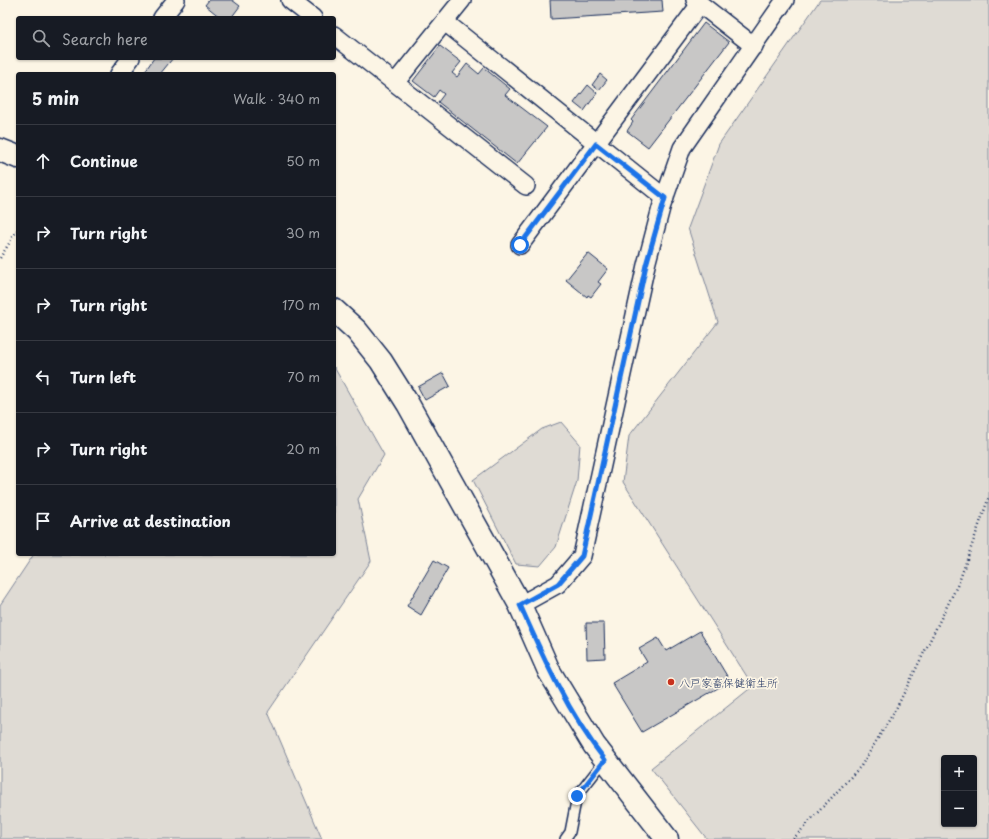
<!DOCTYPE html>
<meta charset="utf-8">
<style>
body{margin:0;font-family:"Playpen Sans","Klee One",sans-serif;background:#242831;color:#f1f3f6}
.controls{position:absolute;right:12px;bottom:12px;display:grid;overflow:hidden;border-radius:4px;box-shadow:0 1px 3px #0004}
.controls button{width:36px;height:36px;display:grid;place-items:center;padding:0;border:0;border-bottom:1px solid #363941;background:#171b24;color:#f1f3f6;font:20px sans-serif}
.stop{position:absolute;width:12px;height:12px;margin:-9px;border:3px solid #1a73e8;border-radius:50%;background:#fff}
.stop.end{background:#1a73e8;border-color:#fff;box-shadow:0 1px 4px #0008}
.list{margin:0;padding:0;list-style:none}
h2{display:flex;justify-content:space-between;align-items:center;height:52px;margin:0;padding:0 16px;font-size:17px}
h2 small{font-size:13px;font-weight:400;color:#9ea1a6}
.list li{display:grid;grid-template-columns:26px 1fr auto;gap:12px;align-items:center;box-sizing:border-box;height:72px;padding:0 16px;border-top:1px solid #363941}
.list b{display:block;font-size:15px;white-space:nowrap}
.list em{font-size:13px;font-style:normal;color:#9ea1a6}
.icon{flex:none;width:22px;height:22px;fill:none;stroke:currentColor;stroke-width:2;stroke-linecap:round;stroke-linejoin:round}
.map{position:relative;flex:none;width:989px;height:839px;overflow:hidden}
.search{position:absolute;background:#171b24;box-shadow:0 1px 3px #0004;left:16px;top:16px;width:320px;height:44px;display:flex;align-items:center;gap:10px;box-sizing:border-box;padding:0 14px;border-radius:4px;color:#9ea1a6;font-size:15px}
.panel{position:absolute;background:#171b24;box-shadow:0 1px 3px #0004;left:16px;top:72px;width:320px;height:484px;border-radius:4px}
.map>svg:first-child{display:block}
.green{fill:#dfdbd4;stroke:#7d8599;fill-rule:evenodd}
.building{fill:#c8c7c6;stroke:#1b2f5e}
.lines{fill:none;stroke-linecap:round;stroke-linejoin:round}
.service-casing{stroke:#1b2f5e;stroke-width:12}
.minor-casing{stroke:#1b2f5e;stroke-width:20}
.tertiary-casing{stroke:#1b2f5e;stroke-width:25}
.path{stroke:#1b2f5e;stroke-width:2.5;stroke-dasharray:1 3;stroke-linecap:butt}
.service{stroke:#fcf5e5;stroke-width:9}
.minor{stroke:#fcf5e5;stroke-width:17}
.tertiary{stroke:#fcf5e5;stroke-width:22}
.route{stroke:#1a73e8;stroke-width:5}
.poi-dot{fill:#c8321e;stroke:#fcf5e5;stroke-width:1.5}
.labels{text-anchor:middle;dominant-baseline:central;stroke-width:3.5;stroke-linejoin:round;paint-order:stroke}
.poi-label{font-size:11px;fill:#1b2f5e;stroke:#fcf5e5;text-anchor:start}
</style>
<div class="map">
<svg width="989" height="839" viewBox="0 0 989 839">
<rect width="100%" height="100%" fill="#fcf5e5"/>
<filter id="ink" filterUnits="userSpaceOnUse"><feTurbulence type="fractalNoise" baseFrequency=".025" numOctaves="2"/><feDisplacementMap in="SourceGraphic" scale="8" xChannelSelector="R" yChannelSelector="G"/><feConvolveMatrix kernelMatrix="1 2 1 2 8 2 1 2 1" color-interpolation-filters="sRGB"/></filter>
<g filter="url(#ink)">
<!-- green -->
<g class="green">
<path d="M820 0H989V839H707L651 768 753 686 623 482 629 436 718 322 688 228 719 144ZM944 758H974V824H944Z"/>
<path d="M334 367 384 455 358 499 371 561 268 712 322 839H0V605L34 554H334Z"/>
<path d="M561 422 580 444 577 481 556 547 540 566 516 564 473 480 542 429Z"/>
</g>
<!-- building -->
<g class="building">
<path d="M209 0H232L240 6 231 18H221L205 5Z"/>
<path d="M550 0H662L663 12 551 19Z"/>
<path d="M704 23 729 42 648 147 627 131 633 122 631 120Z"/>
<path d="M440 46 461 62 452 73 457 77 467 64 479 74 484 68 510 89 505 95 547 127 517 164 438 102 444 94 439 90 434 97 413 81Z"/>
<path d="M154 58H173L160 74H143Z"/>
<path d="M600 74 607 80 599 90 592 85Z"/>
<path d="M588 85 597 93 584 111 574 103Z"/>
<path d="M588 253 608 269 598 282 601 284 591 297 588 295 587 297 566 280Z"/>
<path d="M443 373 450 386 425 400 418 387Z"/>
<path d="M434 560 448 568 421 615 407 606Z"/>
<path d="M586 623H604L605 658 587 659Z"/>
<path d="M700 631 730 681 642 732 612 683 647 662 639 649 658 638 666 651Z"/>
</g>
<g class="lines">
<!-- service casing -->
<g class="service-casing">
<path id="service" d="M565 839 570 832 577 796 605 760"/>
</g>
<!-- minor casing -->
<g class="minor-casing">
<g id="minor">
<path d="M290 0 313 18"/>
<path d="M695 0 754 46"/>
<path d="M162 18 176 0"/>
<path d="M445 22 665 198"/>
<path d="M334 35 526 186"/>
<path d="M119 74 131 58"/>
<path d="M395 83 462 0"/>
<path d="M520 245 700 4"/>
<path d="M520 605 558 584 582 556 646 265 661 208 682 148 785 0"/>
</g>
</g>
<!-- tertiary casing -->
<g class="tertiary-casing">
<g id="tertiary">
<path d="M0 150 18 157"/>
<path d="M334 310 357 331 381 361 408 404 520 605 549 671 594 745 667 839"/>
</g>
</g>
<!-- path -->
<g class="path">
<path d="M0 258 18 229"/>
<path d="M793 839 861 766 896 709 959 582 989 497"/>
</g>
<!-- service -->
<use href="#service" class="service"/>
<!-- minor -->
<use href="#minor" class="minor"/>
<!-- tertiary -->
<use href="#tertiary" class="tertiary"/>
</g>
</g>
<g class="lines" filter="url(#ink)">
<!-- route -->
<path class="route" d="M520 245 596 144 665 198 646 265 582 556 558 584 520 605C544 659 568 713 605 760L577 796"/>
</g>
<!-- markers -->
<circle class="poi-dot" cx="671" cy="682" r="4"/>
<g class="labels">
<!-- poi labels -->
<g class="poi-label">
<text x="679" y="682">八戸家畜保健衛生所</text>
</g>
</g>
</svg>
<div class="controls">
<button>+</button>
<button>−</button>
</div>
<div class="stop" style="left:520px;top:245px"></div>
<div class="stop end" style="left:577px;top:796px"></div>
<div class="search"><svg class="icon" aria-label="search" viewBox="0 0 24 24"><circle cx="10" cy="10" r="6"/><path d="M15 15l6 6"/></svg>Search here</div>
<section class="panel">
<h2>5 min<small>Walk · 340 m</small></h2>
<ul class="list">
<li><svg class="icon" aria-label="ahead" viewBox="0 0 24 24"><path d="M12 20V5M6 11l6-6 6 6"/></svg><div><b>Continue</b></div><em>50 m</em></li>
<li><svg class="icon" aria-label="right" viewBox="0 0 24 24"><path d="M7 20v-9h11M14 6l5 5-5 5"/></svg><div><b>Turn right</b></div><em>30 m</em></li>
<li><svg class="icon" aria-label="right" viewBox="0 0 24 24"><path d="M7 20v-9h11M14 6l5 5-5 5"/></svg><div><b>Turn right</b></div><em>170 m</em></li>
<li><svg class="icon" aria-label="left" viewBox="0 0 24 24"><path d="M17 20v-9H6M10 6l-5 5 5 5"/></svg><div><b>Turn left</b></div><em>70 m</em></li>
<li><svg class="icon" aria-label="right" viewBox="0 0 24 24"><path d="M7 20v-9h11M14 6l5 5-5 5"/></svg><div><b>Turn right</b></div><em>20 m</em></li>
<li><svg class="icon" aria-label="arrive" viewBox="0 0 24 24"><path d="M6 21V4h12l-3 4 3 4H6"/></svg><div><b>Arrive at destination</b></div></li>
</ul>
</section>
</div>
